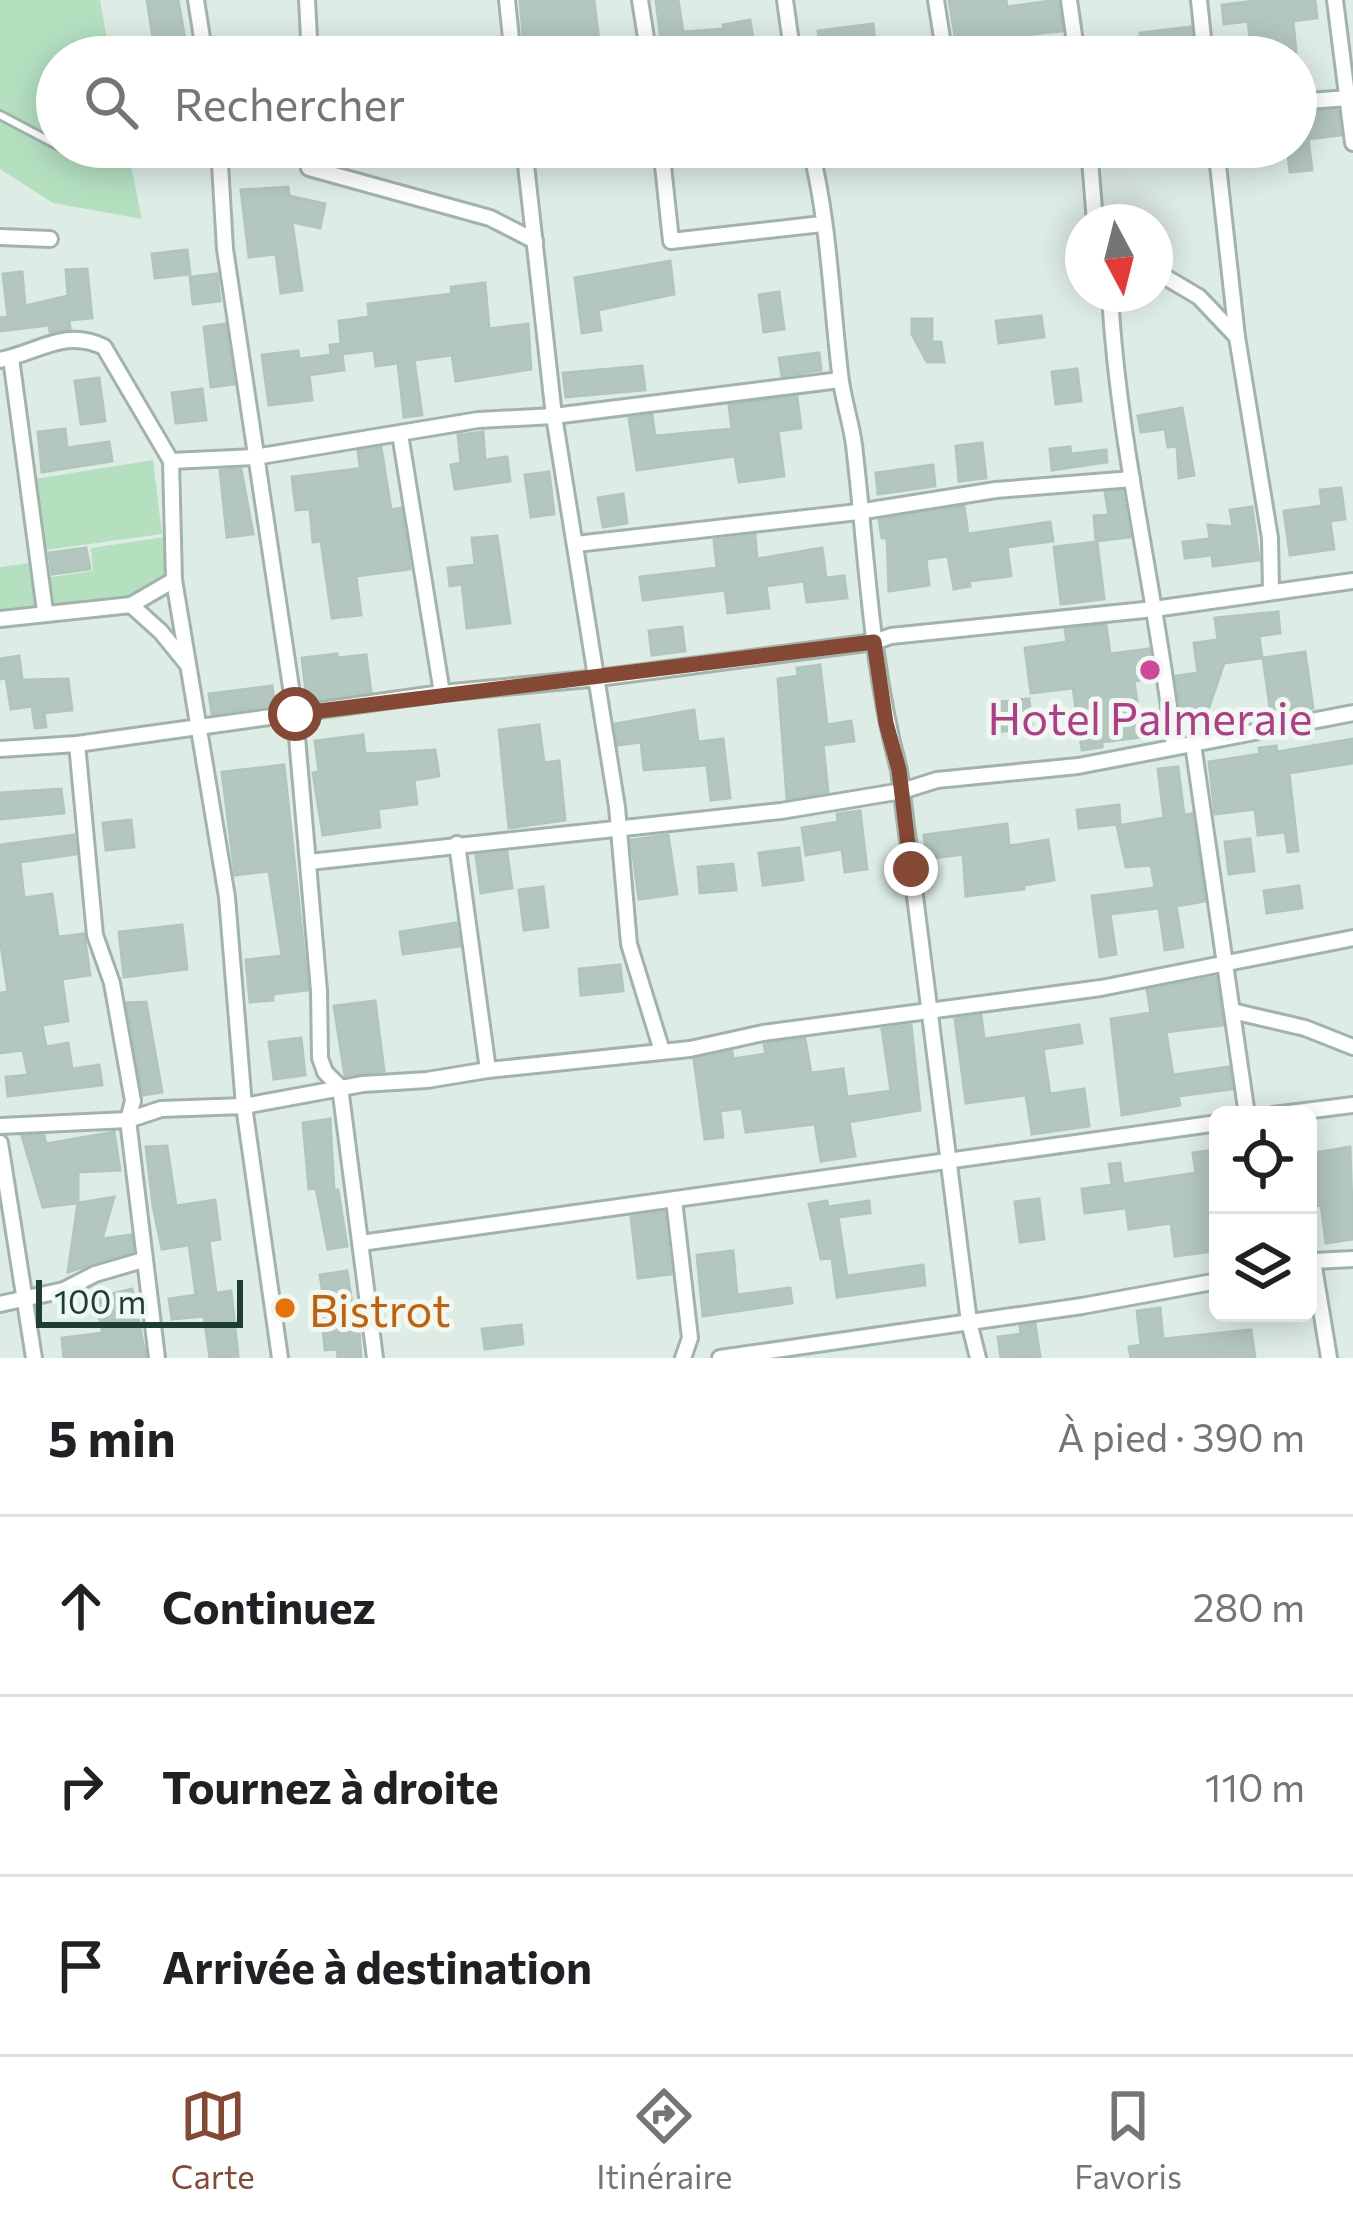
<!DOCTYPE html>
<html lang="fr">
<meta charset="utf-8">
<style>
body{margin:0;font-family:Commissioner,sans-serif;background:#f6f6f6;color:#202124}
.controls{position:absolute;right:36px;bottom:36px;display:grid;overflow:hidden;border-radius:18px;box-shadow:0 6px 30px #0003}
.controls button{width:108px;height:108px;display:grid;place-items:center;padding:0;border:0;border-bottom:3px solid #e0e0e0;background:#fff;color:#202124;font:60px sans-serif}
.compass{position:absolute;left:1065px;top:204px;width:108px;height:108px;border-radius:50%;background:#fff;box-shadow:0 6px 30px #0003;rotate:173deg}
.scale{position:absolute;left:36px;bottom:30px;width:207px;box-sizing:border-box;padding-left:12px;border:6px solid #1d3d35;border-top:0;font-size:33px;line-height:42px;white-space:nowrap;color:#1d3d35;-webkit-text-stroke:9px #eff8f3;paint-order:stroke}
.stop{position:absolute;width:36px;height:36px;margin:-27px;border:9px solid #844834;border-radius:50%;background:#fff}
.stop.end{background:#844834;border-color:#fff;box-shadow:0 3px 12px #0008}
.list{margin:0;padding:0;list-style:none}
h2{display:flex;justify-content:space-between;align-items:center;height:156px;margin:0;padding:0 48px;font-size:51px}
h2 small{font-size:39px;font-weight:400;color:#757577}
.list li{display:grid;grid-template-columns:78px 1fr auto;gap:36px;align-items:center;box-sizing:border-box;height:180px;padding:0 48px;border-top:3px solid #e0e0e0}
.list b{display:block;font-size:45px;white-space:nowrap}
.list em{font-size:39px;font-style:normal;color:#757577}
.icon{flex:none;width:66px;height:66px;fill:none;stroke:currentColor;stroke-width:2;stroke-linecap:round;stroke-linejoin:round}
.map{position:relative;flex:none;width:1353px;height:1358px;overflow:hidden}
.search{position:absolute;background:#fff;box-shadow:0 6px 30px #0003;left:36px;right:36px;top:36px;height:132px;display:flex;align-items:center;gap:30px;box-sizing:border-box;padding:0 42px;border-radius:66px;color:#757577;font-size:45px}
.sheet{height:696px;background:#fff}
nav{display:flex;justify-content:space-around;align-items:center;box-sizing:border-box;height:168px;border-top:3px solid #e0e0e0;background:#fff;font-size:33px;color:#757577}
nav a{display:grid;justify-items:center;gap:6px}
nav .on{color:#844834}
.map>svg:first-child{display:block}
.green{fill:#b4e0c0}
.building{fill:#b3c6bf;stroke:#b0c6bd;stroke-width:3}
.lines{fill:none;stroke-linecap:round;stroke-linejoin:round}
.lane-casing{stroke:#a0b4ad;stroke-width:12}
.street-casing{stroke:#a0b4ad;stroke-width:20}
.lane{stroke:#fff;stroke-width:6}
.street{stroke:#fff;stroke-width:14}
.route{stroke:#844834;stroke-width:15}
.hotel-dot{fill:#d1479c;stroke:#eff8f3;stroke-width:4.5}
.food-dot{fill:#e8710a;stroke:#eff8f3;stroke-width:4.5}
.labels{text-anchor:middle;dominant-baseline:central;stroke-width:10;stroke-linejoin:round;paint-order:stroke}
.hotel-label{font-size:45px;fill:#b23c85;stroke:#eff8f3}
.food-label{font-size:45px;fill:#c56008;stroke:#eff8f3;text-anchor:start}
</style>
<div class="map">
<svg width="1353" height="1358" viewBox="0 0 1353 1358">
<rect width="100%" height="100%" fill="#deece6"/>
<!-- green -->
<g class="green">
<path d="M0 0H100L110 57H57V147H127L142 219 53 203 0 169Z"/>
<path d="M153 460 162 534 45 550 35 479Z"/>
<path d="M165 537 170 573 157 580 161 600 49 616 45 578 93 571 91 548Z"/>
<path d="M30 563 37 615 0 620V567Z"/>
</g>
<!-- building -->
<g class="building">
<path d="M147 0H178L186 45 155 50Z"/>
<path d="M520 0 594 1 599 41 580 43 581 57H562L561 46 550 47V43L524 46Z"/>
<path d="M656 0H678L683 32 724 29 723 25 750 20 756 57H663Z"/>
<path d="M949 0H1006L1007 7 1058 0 1062 31 956 42Z"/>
<path d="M1263 0H1315L1317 18 1293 21 1296 52 1252 57 1248 21 1224 24 1222 5Z"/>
<path d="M873 24 875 44 821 51 818 31Z"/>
<path d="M1191 27 1194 57H1143L1140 33Z"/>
<path d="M1338 110 1341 135 1308 139 1312 170 1290 172 1287 147H1296V113Z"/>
<path d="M288 187 289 196 325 204 320 228 292 222 302 290 281 293 276 254 249 257 241 190Z"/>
<path d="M187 250 190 274 155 278 152 254Z"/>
<path d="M670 261 674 294 598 310 601 330 582 333 575 278Z"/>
<path d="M87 269 92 318 69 320 70 329 50 332 49 325 0 331V318L8 317 3 274 22 272 25 306 68 296 66 270Z"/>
<path d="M217 274 220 301 193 304 190 277Z"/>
<path d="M485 283 489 329 528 324 531 369 456 381 452 355 414 360 422 415 404 417 398 363 376 366 374 350 342 354 344 370 309 375 312 400 269 405 262 355 298 351 299 359 331 355 330 345 341 344 339 321 369 317 368 304 452 294 451 287Z"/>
<path d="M779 292 784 329 764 332 759 295Z"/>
<path d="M1041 316 1044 337 999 343 996 321Z"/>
<path d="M912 319H932V342H941L944 362H927L912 334Z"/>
<path d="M225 324 234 384 211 387 204 327Z"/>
<path d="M819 353 821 370 782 376 779 358Z"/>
<path d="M642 366 645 390 566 397 563 373Z"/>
<path d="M1077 369 1081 401 1056 404 1052 372Z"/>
<path d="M99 378 105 421 81 424 75 381Z"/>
<path d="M202 389 206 420 176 423 172 393Z"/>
<path d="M797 397 801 428 778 431 784 476 739 482 735 456 637 470 629 418 652 415 655 436 732 429 729 405Z"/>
<path d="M1182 408 1194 475 1179 478 1177 446 1168 447 1165 429 1141 432 1138 416Z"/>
<path d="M65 429 67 448 109 442 112 461 42 472 38 432Z"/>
<path d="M483 432 485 460 507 457 510 481 455 489 451 465 461 463 458 435Z"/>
<path d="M982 443 986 478 959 481 956 446Z"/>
<path d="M381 447 391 510 401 508 410 569 356 576 361 615 332 618 321 541 313 542 310 509 296 510 292 477 364 468 360 466 358 451Z"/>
<path d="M1070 447 1071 454 1106 450 1107 462 1052 470 1050 449Z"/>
<path d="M933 465 935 486 878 494 876 473Z"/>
<path d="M241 469 253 534 227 537 220 470Z"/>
<path d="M549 472 554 514 531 517 525 475Z"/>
<path d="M1341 488 1345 519 1330 521 1334 549 1290 555 1284 511 1322 506 1320 490Z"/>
<path d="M1122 491 1130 537 1096 541 1094 516 1109 515 1105 492Z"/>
<path d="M623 494 627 523 603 527 598 498Z"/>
<path d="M964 506 968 534 1050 522 1053 541 1007 547 1011 576 969 581 970 586 954 589 948 556 926 559 929 585 889 591 887 538H882L879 520Z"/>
<path d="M1252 507 1259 560 1213 566 1212 555 1185 558 1183 542 1210 539 1208 525 1233 527 1230 510Z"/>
<path d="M755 535 757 559 822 548 826 578 844 576 847 598 807 602 804 581 766 586 769 608 728 613 725 590 643 600 640 577 717 568 714 540Z"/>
<path d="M497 536 510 623 467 628 462 584 450 586 448 568 475 565 472 538Z"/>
<path d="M1097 542 1104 599 1061 604 1054 547Z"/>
<path d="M86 548 90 569 52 574 49 553Z"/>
<path d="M1278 612 1280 633 1259 636 1262 658 1224 663 1208 710 1181 711 1176 676 1198 673 1194 643 1218 640 1215 618Z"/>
<path d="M1106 625 1110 654 1149 649 1154 678 1134 681 1142 737 1102 742V747L1082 750 1073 688 1031 693 1025 648 1067 642 1065 629Z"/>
<path d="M682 627 685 651 652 655 649 631Z"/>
<path d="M1305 652 1313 708 1271 714 1263 658Z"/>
<path d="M337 654V658L366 655 371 692 307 700 302 658Z"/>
<path d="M19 656 22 680 68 679 72 710 44 713 46 727 35 728 32 706 11 709 6 678 0 679V659Z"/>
<path d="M820 665 827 725 851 721 854 741 823 745 828 792 787 799 778 679 798 676 797 668Z"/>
<path d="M272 686 275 705 212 714 209 694Z"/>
<path d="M1029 699 1032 728 993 732 990 703Z"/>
<path d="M694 710 698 742 723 739 730 798 711 800 707 765 644 770 641 742 618 745 615 724Z"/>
<path d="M539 725 544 763 559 761 565 820 509 828 499 730Z"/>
<path d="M363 735 365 754 435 750 439 776 414 780 417 804 378 809 380 827 323 835 313 773 319 772 315 741Z"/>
<path d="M1353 739V763L1289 773 1298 851 1288 852 1285 832 1258 835 1255 809 1215 814 1209 762 1260 754 1259 748 1276 746 1277 752Z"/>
<path d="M284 765 308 990 273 994V1000L250 1002 246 960 282 956 269 871 235 875 222 772Z"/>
<path d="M1178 767 1184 815 1192 814 1205 901 1176 906 1183 947 1165 950 1159 908 1110 914 1116 954 1100 957 1092 896 1155 888 1151 865 1126 867 1117 826 1164 818 1158 769Z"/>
<path d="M61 789 64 813 0 819V793Z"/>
<path d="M1119 805 1120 824 1079 828 1077 810Z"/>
<path d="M860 811 867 869 845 872 842 849 806 855 802 828 838 822 837 814Z"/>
<path d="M131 820 134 847 106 850 103 823Z"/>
<path d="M1007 824 1009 846 1048 840 1054 880 1024 885V889L966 896 963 854 927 859 924 835Z"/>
<path d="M74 835 76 854 20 862 24 898 52 894 58 937 84 934 90 975 62 979 68 1021 42 1025 46 1047 68 1043 72 1069 99 1065 102 1085 8 1096 6 1077 28 1075 23 1050 0 1053V993L8 992 0 938V845Z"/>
<path d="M668 835 677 894 639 899 631 840Z"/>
<path d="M1250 839 1254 871 1229 874 1225 842Z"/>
<path d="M799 848 803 880 763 885 759 853Z"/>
<path d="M507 852 512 888 481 893 476 855Z"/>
<path d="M733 864 736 890 700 893 698 867Z"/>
<path d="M1299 886 1302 908 1267 913 1264 891Z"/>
<path d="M543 887 548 927 524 930 519 890Z"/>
<path d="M456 923 460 946 403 954 400 932Z"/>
<path d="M182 925 187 969 124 977 119 932Z"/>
<path d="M620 965 623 991 581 995 579 969Z"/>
<path d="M1216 977 1223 1025 1166 1032 1173 1075 1229 1067 1232 1089 1178 1096 1180 1105 1122 1115 1111 1019 1151 1013 1147 990Z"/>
<path d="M375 1001 384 1071 345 1076 334 1006Z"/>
<path d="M146 1002 162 1092 143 1095 127 1003Z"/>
<path d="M981 1015 984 1039 1079 1025 1082 1043 1043 1049 1050 1094 1084 1089 1089 1126 1032 1134 1026 1095 966 1103 955 1019Z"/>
<path d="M911 1025 920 1110 849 1122 855 1156 821 1161 815 1124 746 1132 742 1108 720 1111 723 1137 705 1139 694 1060 732 1051 733 1059 766 1054 764 1044 805 1039 811 1073 843 1069 847 1097 891 1091 882 1029Z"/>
<path d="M301 1038 305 1075 274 1079 269 1042Z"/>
<path d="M330 1119 334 1190H338L347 1246 328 1249 316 1188 309 1189 303 1123Z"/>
<path d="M114 1132 120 1170 78 1172V1203L43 1207 22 1136 44 1135 46 1144Z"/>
<path d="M167 1146 176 1206 215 1200 220 1239 209 1241 216 1293 231 1291 238 1356 210 1358 204 1316 172 1319 169 1299 196 1295 189 1245 162 1249 153 1206 146 1147Z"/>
<path d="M1350 1147 1353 1239 1326 1243 1321 1205 1308 1207V1154Z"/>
<path d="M1208 1151 1211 1171 1218 1170V1213L1209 1214 1214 1251 1175 1256 1171 1223 1129 1229 1126 1208 1085 1213 1082 1189 1112 1185 1109 1164 1120 1163 1123 1184 1196 1173 1193 1153Z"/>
<path d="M114 1197 102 1239 131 1235 133 1251 68 1272 78 1203Z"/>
<path d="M1039 1199 1044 1239 1020 1242 1015 1202Z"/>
<path d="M827 1201 828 1207 869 1201 870 1213 838 1217 847 1276 923 1265 925 1285 837 1297 832 1258 821 1259 809 1204Z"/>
<path d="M664 1212 671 1274 638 1278 631 1217Z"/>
<path d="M733 1251 737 1295 790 1288 792 1303 703 1316 697 1255Z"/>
<path d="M347 1271 354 1318 358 1317 361 1358H338L337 1349 325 1350 322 1318 327 1317 320 1275Z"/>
<path d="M132 1289 146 1358H64L62 1338 103 1333 94 1298Z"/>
<path d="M1160 1308 1163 1339 1251 1330 1255 1358H1131L1129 1347 1141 1345 1137 1311Z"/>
<path d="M1035 1324 1040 1357 1001 1358 998 1337 1021 1334 1020 1326Z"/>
<path d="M521 1325 523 1344 485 1349 482 1329Z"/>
</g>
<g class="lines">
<!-- lane casing -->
<g class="lane-casing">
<g id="lane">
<path d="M0 115 57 145"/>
<path d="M61 147 76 155"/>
</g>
</g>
<!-- street casing -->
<g class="street-casing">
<g id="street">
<path d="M196 0 205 57"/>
<path d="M307 0 310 57"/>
<path d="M507 0 513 57"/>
<path d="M640 0 649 57"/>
<path d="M785 0 793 57"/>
<path d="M936 0 945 57"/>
<path d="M1069 0 1077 57"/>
<path d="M1199 0 1205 57"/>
<path d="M1335 0 1353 143"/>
<path d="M1296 102 1348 98"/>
<path d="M219 147 225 249 295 714 319 991 320 1058 325 1072 340 1087 375 1358"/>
<path d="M312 147 309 168 490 218 535 241"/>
<path d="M524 147 554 416 617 807 629 944 662 1051"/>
<path d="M661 147 671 241 822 224"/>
<path d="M810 147C829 220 831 298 840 373 842 397 851 421 854 445 867 554 870 663 899 770L969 1322 978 1358"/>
<path d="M1089 147 1095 222"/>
<path d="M1216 147 1237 337"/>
<path d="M0 237 50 239"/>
<path d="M1155 271 1199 297 1237 337 1270 538 1271 591"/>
<path d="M1110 294C1118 446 1157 595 1174 746"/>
<path d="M11 358 45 611"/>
<path d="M0 360C39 352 65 328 104 347L171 461 174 580 227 897 244 1106 280 1358"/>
<path d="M400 434 442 693"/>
<path d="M171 461 255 457 478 420 554 416 840 380"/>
<path d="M576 544 858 512 996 490 1132 479"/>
<path d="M131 605 161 632 187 664"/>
<path d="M0 619 131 605 174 580"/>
<path d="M77 744 95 935 112 983 133 1101 128 1120 157 1358"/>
<path d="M1193 744 1247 1115"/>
<path d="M0 749 77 744 442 693 598 678 874 642 891 636 1154 609 1353 581"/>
<path d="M457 844 488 1070"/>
<path d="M309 862 781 811 902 791 937 780 1078 766 1353 713"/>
<path d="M1232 1011 1305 1028 1353 1047"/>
<path d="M1273 1115 1353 1105"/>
<path d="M0 1126 128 1120 161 1109 244 1106 363 1084 427 1080 488 1070 690 1049 763 1033 1101 988 1353 938"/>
<path d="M0 1143 34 1358"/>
<path d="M674 1200 690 1338 683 1358"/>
<path d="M361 1243 1218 1123"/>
<path d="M1308 1261H1313L1329 1358"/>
<path d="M1313 1261 1353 1259"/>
<path d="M0 1304 64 1290 95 1274 143 1260"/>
<path d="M720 1358 1082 1306 1218 1281"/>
</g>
</g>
<!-- lane -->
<use href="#lane" class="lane"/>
<!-- street -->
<use href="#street" class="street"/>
</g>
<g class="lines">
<!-- route -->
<path class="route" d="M295 714 874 642 886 723 899 770 911 869"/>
</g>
<!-- markers -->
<circle class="hotel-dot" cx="1150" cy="670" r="12"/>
<circle class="food-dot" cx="285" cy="1308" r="12"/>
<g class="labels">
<!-- hotel labels -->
<g class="hotel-label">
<text x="1150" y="716">Hotel Palmeraie</text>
</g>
<!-- food labels -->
<g class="food-label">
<text x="309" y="1308">Bistrot</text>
</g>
</g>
</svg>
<div class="controls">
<button><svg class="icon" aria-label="locate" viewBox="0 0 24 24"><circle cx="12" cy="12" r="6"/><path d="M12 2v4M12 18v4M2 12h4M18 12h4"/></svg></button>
<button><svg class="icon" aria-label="layers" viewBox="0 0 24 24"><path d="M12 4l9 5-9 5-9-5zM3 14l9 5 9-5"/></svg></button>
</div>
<svg class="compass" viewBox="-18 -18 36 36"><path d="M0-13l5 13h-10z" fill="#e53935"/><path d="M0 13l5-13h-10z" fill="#757577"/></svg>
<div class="scale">100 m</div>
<div class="stop" style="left:295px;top:714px"></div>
<div class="stop end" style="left:911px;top:869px"></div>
<div class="search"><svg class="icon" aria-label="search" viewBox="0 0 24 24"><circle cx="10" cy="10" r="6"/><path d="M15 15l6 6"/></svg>Rechercher</div>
</div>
<section class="sheet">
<h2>5 min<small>À pied · 390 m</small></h2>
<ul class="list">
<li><svg class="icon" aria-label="ahead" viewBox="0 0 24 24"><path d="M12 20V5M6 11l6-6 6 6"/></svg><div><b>Continuez</b></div><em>280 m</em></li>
<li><svg class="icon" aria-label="right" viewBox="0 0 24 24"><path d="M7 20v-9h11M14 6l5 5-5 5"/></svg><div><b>Tournez à droite</b></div><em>110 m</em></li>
<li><svg class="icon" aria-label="arrive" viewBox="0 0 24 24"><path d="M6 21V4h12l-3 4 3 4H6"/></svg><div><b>Arrivée à destination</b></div></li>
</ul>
</section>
<nav>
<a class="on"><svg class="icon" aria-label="map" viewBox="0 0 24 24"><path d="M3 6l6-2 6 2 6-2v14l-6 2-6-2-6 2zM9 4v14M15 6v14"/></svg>Carte</a>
<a><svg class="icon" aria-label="directions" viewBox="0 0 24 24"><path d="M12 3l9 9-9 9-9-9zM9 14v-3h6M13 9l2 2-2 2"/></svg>Itinéraire</a>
<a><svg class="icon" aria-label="saved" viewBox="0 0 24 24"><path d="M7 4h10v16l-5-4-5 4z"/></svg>Favoris</a>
</nav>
